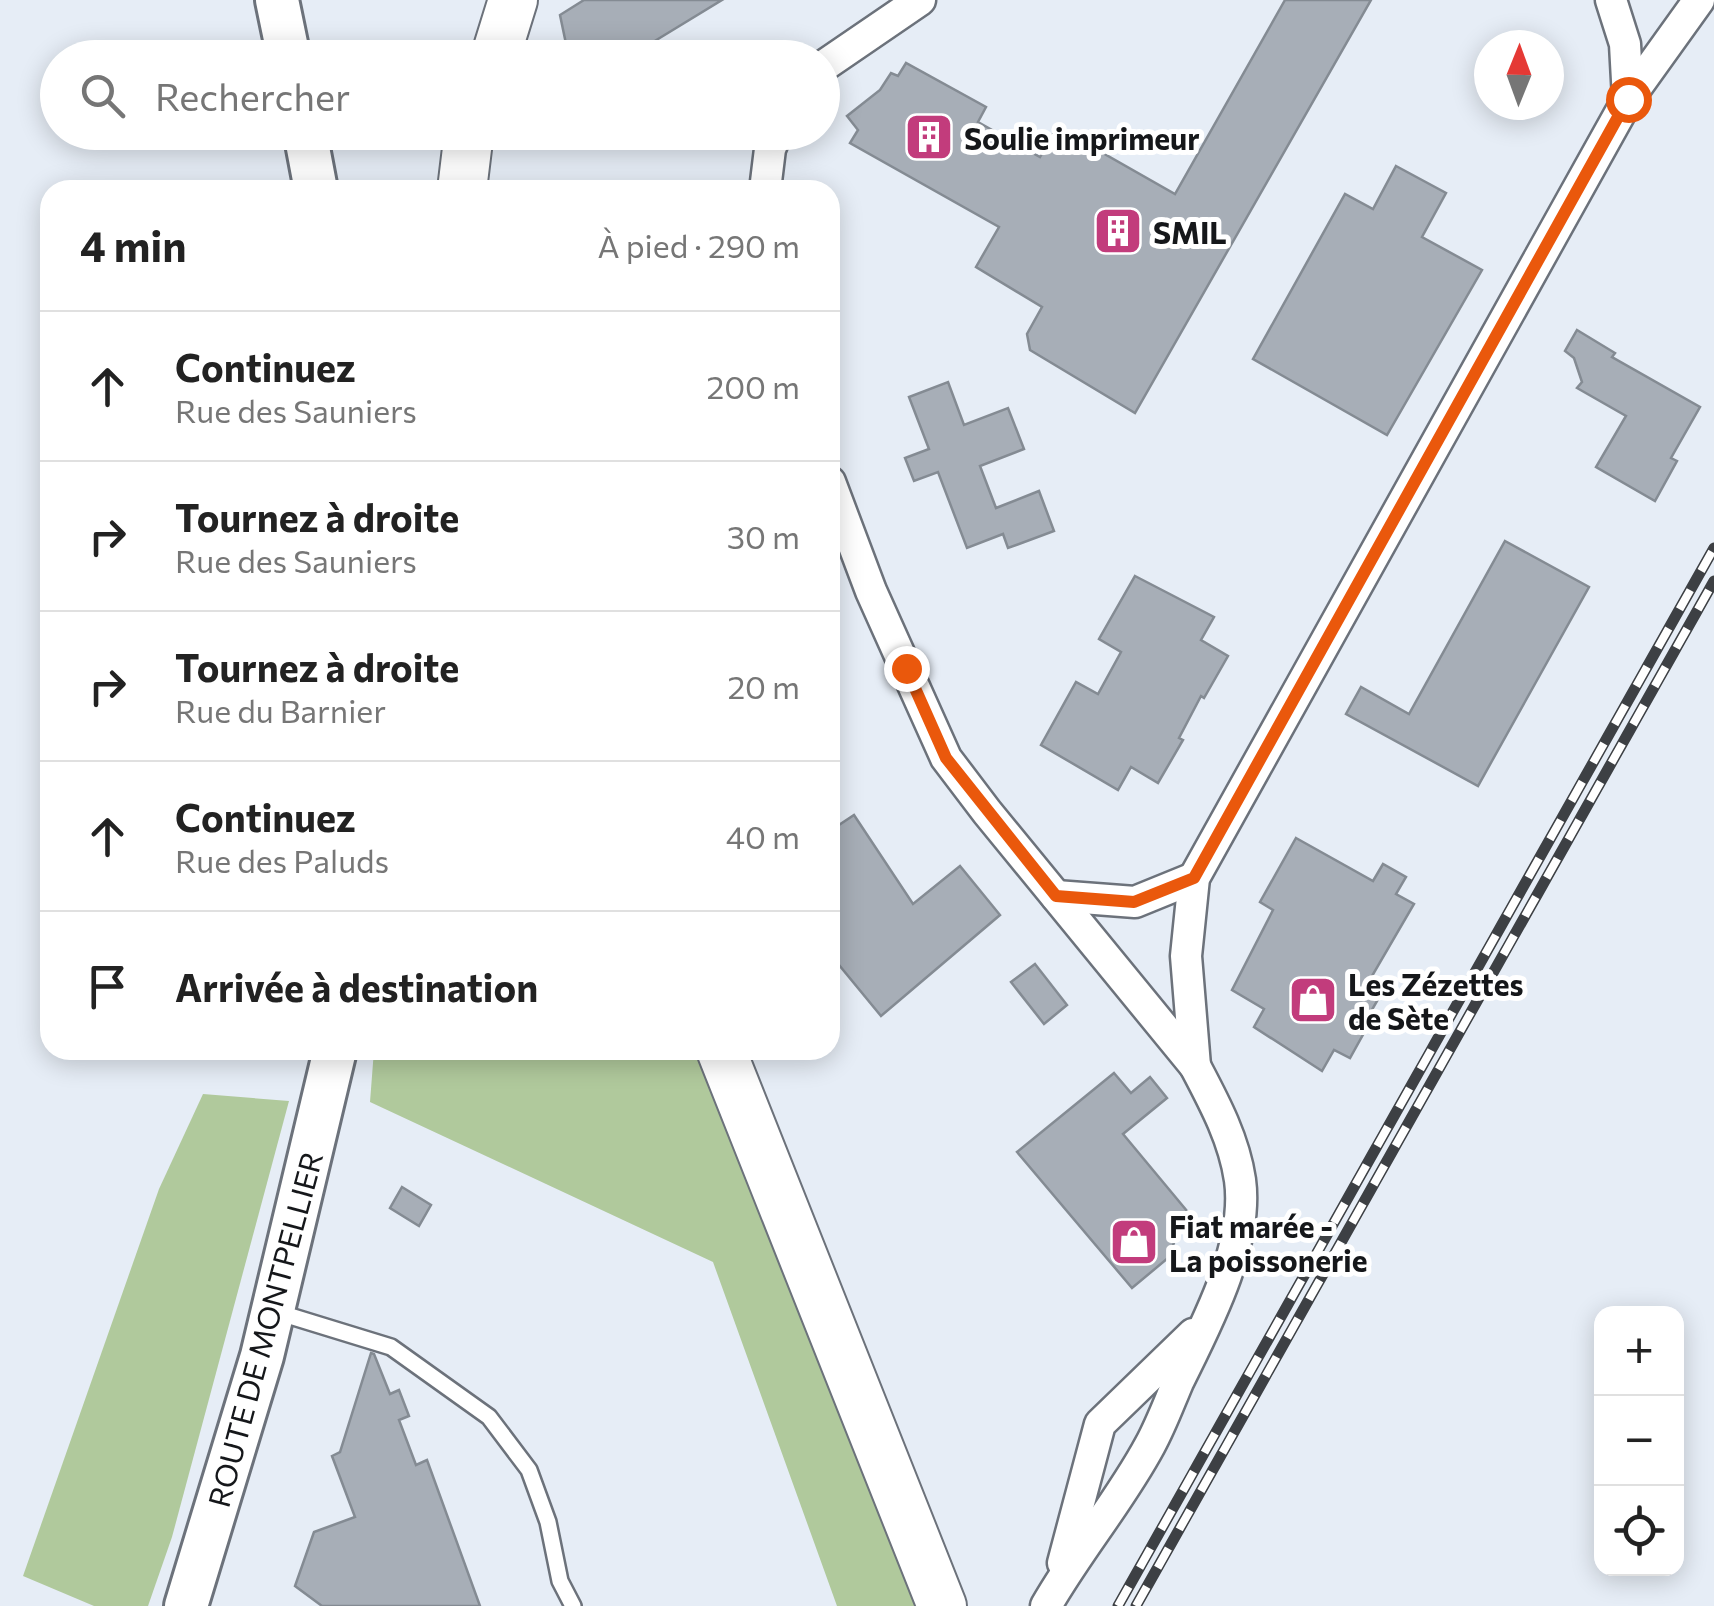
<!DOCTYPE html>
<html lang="fr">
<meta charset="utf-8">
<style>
body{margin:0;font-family:Commissioner,sans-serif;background:#f6f6f6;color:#222}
.controls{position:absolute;right:30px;bottom:30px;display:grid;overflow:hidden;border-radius:20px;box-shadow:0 5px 25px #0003}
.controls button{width:90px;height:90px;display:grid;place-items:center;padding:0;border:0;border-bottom:2px solid #e0e0e0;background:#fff;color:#222;font:50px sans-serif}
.compass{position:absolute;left:1474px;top:30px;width:90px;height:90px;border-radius:50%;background:#fff;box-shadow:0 5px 25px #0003;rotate:1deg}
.stop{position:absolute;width:30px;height:30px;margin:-22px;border:8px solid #ea580c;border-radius:50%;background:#fff}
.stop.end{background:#ea580c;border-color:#fff;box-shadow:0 2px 10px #0008}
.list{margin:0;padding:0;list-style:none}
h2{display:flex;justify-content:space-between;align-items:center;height:130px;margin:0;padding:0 40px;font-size:42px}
h2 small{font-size:32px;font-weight:400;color:#767676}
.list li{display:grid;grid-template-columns:65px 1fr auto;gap:30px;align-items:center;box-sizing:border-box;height:150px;padding:0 40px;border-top:2px solid #e0e0e0}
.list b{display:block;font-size:38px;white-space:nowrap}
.list p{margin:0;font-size:32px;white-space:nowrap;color:#767676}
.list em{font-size:32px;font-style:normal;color:#767676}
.icon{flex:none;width:55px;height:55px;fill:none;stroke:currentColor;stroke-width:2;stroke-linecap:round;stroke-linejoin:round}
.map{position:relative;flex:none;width:1714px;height:1606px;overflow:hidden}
.search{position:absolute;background:#fff;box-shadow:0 5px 25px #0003;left:40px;top:40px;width:800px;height:110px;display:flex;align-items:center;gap:25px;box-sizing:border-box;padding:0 35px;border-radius:55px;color:#767676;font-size:38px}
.panel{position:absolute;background:#fff;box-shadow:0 5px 25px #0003;left:40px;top:180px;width:800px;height:880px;border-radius:30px}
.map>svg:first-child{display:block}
.green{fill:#b0c99c}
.building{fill:#a7aeb7;stroke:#848b93;stroke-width:2.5}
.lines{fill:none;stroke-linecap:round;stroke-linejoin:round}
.lane-casing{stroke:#6c727b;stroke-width:20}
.street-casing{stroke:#6c727b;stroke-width:35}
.secondary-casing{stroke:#6c727b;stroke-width:48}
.primary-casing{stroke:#6c727b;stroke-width:52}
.lane{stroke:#fff;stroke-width:15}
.street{stroke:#fff;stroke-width:30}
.secondary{stroke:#fff;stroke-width:42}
.primary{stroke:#fff;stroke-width:48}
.rail-casing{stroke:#3d4044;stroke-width:11}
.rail{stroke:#fff;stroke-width:8;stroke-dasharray:22;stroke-linecap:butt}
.route{stroke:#ea580c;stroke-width:12}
.labels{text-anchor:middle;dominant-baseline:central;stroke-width:10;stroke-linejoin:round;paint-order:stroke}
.poi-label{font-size:30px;font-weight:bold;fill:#15171a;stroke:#fff;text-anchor:start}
.street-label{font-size:30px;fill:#15171a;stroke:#fff}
</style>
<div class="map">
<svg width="1714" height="1606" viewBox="0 0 1714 1606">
<rect width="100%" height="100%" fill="#e6edf6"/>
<!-- green -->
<g class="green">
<path d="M374 1050H695L921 1606H837L713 1262 370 1102Z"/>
<path d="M203 1094 289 1101 172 1537 148 1606H94L23 1576 159 1189Z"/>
</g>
<!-- building -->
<g class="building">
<path d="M584 0H722L640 50 642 58H569L560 15Z"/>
<path d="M1285 0H1371L1135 413 1030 350 1027 334 1042 307 976 267 999 227 850 143 858 130 847 116 880 90 891 73 898 76 906 63 986 107 978 122 1040 157 1057 127 1175 194Z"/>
<path d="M1396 166 1446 193 1422 237 1482 270 1387 435 1253 359 1345 194 1373 209Z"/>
<path d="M1577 330 1615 353 1612 357 1700 407 1671 458 1677 461 1655 501 1596 467 1626 416 1577 388 1582 382 1574 358 1565 351Z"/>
<path d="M948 382 964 425 1008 408 1024 449 980 466 996 508 1039 491 1054 531 1008 548 1003 534 967 548 938 472 914 481 905 458 929 449 909 397Z"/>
<path d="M1505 541 1589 587 1478 786 1346 714 1361 687 1409 714Z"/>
<path d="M1135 576 1214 617 1201 640 1228 656 1204 698 1201 696 1179 738 1183 740 1158 783 1131 767 1118 790 1041 745 1076 682 1098 694 1121 652 1099 639Z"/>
<path d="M854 815 913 904 960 866 1000 915 881 1016 830 954V831Z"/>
<path d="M1296 838 1373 881 1383 864 1406 877 1396 894 1414 904 1372 976 1387 984 1366 1020 1370 1022 1350 1058 1334 1050 1322 1071 1254 1027 1264 1009 1232 990 1273 910 1260 902Z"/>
<path d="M1035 964 1067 1005 1044 1024 1011 982Z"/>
<path d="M1114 1073 1131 1093 1150 1077 1167 1098 1123 1134 1192 1217 1181 1225 1168 1258 1132 1288 1017 1152Z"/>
<path d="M402 1187 431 1205 419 1226 390 1208Z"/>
<path d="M371 1353 374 1354 390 1394 399 1390 409 1416 399 1420 416 1465 427 1460 480 1606H322L295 1586 314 1532 355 1517 332 1456 340 1452Z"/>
</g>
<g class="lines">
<!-- lane casing -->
<g class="lane-casing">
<path id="lane" d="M277 1312 391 1347 489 1417 529 1470 548 1522 560 1581 573 1606"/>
</g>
<!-- street casing -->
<g class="street-casing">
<g id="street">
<path d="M1611 0 1625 44 1628 99"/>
<path d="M822 67 920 0"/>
<path d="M765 190 770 149 777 132"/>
<path d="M830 482 871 591 946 758 987 812 1195 1066C1214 1102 1234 1139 1240 1180 1249 1245 1206 1325 1178 1382 1169 1403 1161 1425 1150 1445 1120 1501 1078 1550 1046 1606"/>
<path d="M1056 896 1135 902 1194 878"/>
<path d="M1195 1066 1186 956 1194 878 1628 99 1699 0"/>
<path d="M1063 1563 1100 1424 1193 1334"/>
</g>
</g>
<!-- secondary casing -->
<g class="secondary-casing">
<g id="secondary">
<path d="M277 0 289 58"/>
<path d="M305 132 316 190"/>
<path d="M186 1606 262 1356 335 1050"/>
</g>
</g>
<!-- primary casing -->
<g class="primary-casing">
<g id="primary">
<path d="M495 58 513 0"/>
<path d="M462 190 469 132"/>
<path d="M721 1050 942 1606"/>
</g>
</g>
<!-- lane -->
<use href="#lane" class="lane"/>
<!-- street -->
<use href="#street" class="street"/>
<!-- secondary -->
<use href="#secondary" class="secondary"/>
<!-- primary -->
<use href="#primary" class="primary"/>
<!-- rail casing -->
<g class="rail-casing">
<g id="rail">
<path d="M1118 1606 1714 548"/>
<path d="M1136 1606 1714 581"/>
</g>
</g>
<!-- rail -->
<use href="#rail" class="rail"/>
</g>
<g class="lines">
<!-- route -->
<path class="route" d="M906 668 946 758 1056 896 1134 902 1194 878 1628 99"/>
</g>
<!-- icons -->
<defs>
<g id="building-square" transform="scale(2.5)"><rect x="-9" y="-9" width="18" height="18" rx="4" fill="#c23c7c" stroke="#fff"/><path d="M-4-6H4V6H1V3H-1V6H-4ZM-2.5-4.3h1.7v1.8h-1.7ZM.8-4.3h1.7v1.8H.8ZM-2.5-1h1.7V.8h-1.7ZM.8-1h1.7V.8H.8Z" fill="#fff"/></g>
<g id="shop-square" transform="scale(2.5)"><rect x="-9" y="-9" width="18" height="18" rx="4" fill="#c23c7c" stroke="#fff"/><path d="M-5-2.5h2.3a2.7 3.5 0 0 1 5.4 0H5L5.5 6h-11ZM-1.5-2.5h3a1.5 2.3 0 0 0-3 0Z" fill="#fff"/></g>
</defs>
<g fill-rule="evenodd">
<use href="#building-square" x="929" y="137"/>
<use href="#building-square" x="1118" y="231"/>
<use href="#shop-square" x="1313" y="1000"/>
<use href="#shop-square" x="1134" y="1242"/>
</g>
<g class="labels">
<!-- poi labels -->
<g class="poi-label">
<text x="964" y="137">Soulie imprimeur</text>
<text x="1153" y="231">SMIL</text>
<text x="1348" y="983">Les Zézettes<tspan x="1348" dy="34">de Sète</tspan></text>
<text x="1169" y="1225">Fiat marée -<tspan x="1169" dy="34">La poissonerie</tspan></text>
</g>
<!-- street labels -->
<g class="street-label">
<text transform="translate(264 1329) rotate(-75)">ROUTE DE MONTPELLIER</text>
</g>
</g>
</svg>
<div class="controls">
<button>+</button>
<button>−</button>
<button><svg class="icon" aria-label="locate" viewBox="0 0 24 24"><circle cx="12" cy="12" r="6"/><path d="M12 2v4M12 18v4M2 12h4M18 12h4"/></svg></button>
</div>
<svg class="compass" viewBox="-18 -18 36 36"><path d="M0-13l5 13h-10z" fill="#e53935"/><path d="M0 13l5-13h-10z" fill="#767676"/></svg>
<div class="stop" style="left:1628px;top:99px"></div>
<div class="stop end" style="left:906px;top:668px"></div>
<div class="search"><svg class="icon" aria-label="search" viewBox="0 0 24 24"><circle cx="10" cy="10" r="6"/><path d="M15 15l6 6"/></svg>Rechercher</div>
<section class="panel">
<h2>4 min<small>À pied · 290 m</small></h2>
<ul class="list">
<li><svg class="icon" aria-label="ahead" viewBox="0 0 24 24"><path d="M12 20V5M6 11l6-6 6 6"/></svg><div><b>Continuez</b><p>Rue des Sauniers</p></div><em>200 m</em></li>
<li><svg class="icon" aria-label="right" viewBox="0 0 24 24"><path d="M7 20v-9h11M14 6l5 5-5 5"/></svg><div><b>Tournez à droite</b><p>Rue des Sauniers</p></div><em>30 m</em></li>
<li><svg class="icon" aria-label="right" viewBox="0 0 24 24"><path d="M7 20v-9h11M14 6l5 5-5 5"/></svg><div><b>Tournez à droite</b><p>Rue du Barnier</p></div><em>20 m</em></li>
<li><svg class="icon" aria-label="ahead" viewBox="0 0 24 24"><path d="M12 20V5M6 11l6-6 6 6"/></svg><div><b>Continuez</b><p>Rue des Paluds</p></div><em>40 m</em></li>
<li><svg class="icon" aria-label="arrive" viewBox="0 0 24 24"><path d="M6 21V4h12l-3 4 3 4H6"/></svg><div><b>Arrivée à destination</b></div></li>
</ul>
</section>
</div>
